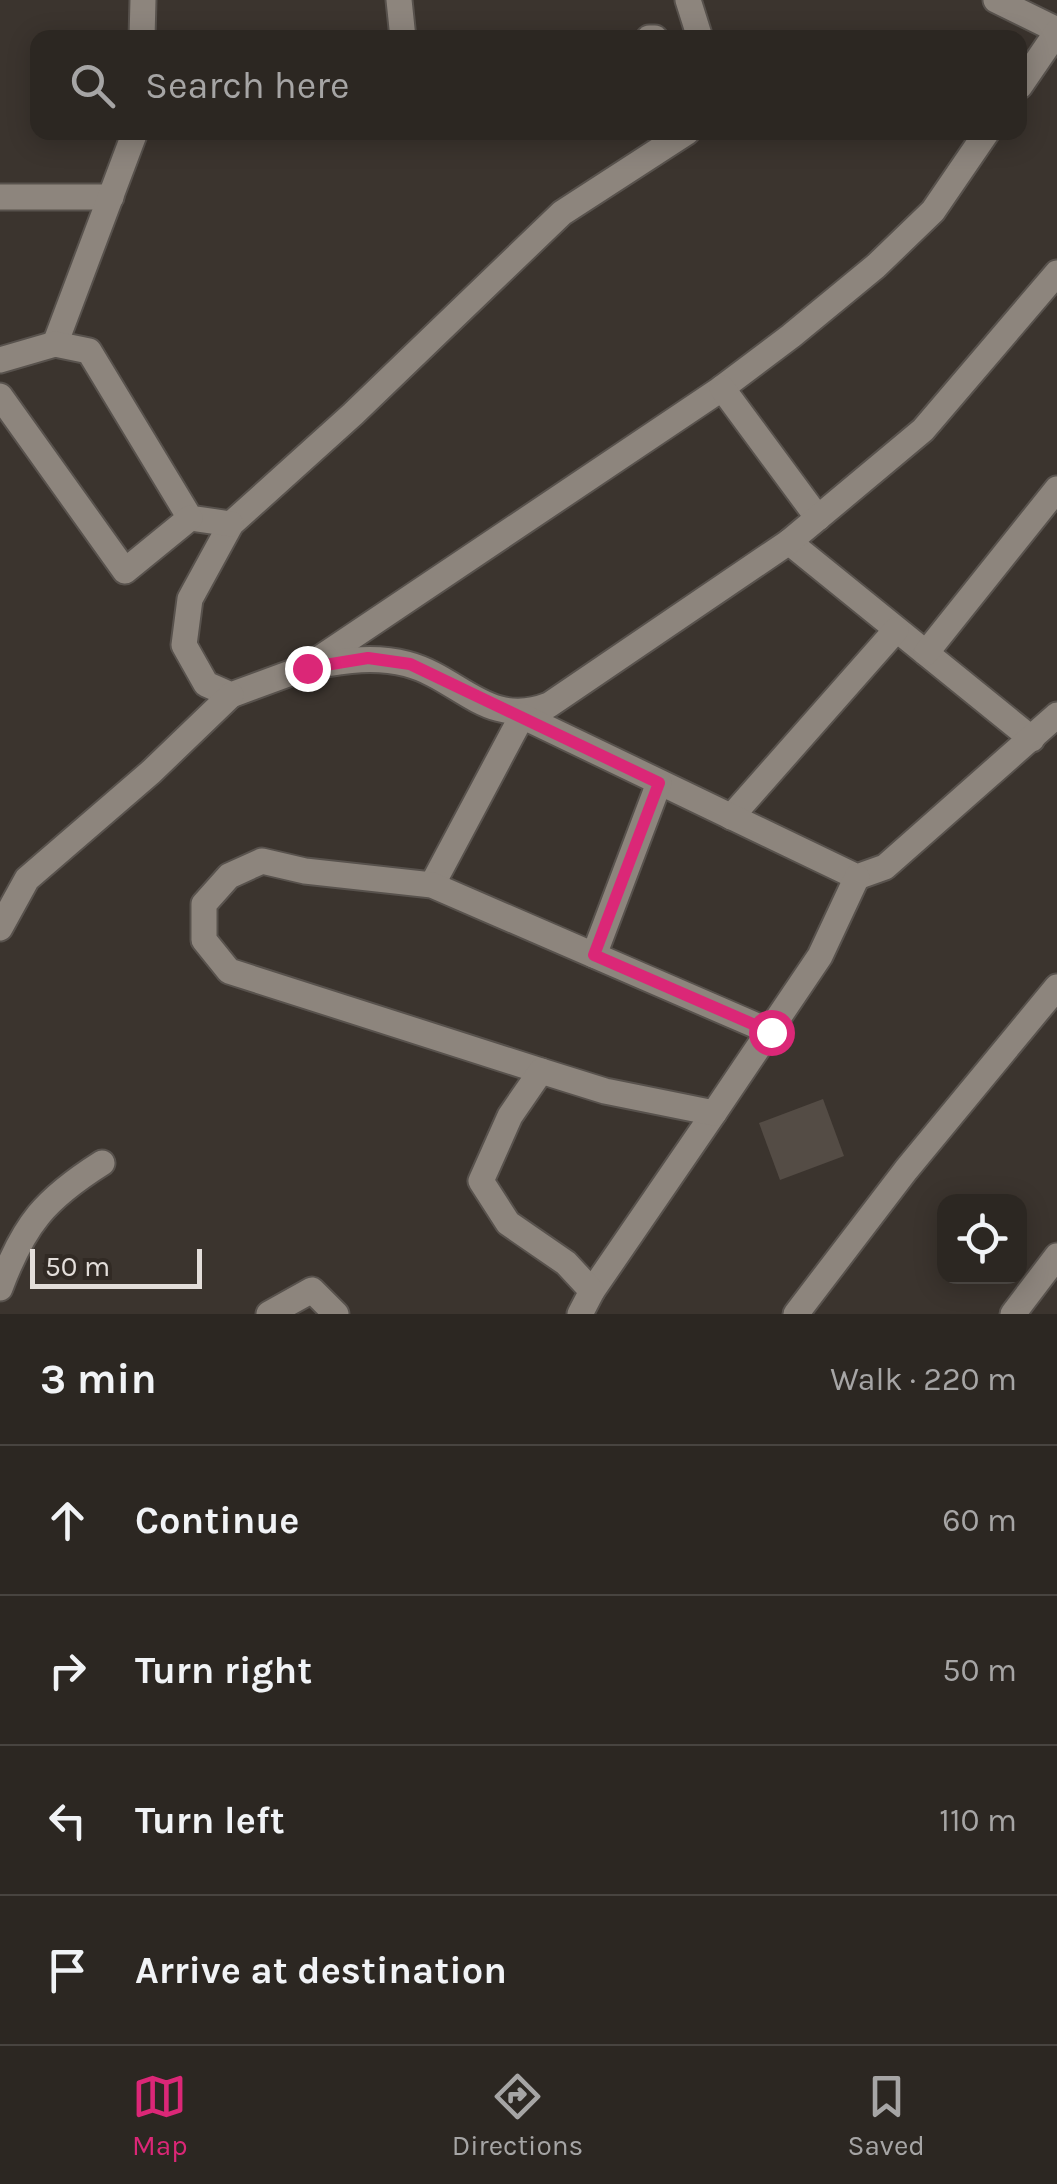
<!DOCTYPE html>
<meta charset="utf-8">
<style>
body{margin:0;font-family:Karla,sans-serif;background:#342f2a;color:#f1f3f6}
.controls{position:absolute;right:30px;bottom:30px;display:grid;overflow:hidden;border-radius:20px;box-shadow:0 5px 25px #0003}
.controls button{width:90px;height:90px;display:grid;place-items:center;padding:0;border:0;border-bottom:2px solid #484440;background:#2c2722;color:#f1f3f6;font:50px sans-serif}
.scale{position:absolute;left:30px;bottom:25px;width:172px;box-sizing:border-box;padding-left:10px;border:5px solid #e3deda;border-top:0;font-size:28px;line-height:35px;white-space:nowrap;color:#e3deda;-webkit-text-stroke:8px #312a24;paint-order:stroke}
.stop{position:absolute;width:30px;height:30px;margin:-22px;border:8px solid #db2777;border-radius:50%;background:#fff}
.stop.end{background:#db2777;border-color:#fff;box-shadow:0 2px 10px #0008}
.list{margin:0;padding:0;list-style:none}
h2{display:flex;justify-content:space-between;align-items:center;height:130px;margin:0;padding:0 40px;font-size:42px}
h2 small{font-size:32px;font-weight:400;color:#a6a5a5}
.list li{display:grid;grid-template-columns:65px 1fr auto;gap:30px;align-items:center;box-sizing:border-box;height:150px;padding:0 40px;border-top:2px solid #484440}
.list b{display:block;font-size:38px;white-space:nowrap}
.list em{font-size:32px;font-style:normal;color:#a6a5a5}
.icon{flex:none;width:55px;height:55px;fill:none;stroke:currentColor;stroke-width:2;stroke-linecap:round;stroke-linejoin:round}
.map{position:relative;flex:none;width:1057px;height:1314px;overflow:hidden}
.search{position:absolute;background:#2c2722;box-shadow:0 5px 25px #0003;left:30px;right:30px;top:30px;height:110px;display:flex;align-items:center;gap:25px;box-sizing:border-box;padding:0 35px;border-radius:20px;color:#a6a5a5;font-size:38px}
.sheet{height:730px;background:#2c2722}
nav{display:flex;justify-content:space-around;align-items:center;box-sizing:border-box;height:140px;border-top:2px solid #484440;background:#2c2722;font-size:28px;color:#a6a5a5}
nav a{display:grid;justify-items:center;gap:5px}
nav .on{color:#db2777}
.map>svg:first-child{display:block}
.building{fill:#544c45}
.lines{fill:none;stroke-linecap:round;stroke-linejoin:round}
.minor-casing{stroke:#58524d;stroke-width:29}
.minor{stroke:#8d857d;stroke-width:25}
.route{stroke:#db2777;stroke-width:12}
</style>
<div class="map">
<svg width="1057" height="1314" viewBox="0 0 1057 1314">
<rect width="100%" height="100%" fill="#3b342e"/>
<!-- building -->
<path class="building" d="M823 1099 844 1156 780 1180 759 1123Z"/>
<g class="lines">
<!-- minor casing -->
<g class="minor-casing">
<g id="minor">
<path d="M399 0 403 38"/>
<path d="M688 0 700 38"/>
<path d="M996 0 1057 30"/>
<path d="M142 38 143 0"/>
<path d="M649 38H655"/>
<path d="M1020 86 1057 32"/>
<path d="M687 132 562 213 353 414 231 524 190 599 184 645 206 684 231 695 307 667 718 391 791 336 876 266 933 211 987 132"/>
<path d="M0 197H111"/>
<path d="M55 344 135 132"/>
<path d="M0 360 55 344 89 351 190 518 231 524"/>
<path d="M722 388 818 518"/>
<path d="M0 396 125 571 190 518"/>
<path d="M789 542 1032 739"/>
<path d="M926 653 1057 489"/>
<path d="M315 666C346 660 376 656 407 664 460 678 488 729 549 705L789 542 923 430 1057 273"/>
<path d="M731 817 896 630"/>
<path d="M432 885 522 716 857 877 885 867 1057 715"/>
<path d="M0 928 27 879 151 772 231 695"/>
<path d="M594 955 659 783"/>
<path d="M541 1071 229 971 204 940V904L229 876 262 861 305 871 432 885 771 1032"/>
<path d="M0 1288C24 1224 45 1199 102 1163"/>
<path d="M592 1291 714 1113"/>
<path d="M269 1314 312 1290 336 1314"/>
<path d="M580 1314 592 1291 566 1263 508 1223 481 1181 510 1116 541 1071 605 1091 714 1113 820 956 857 877"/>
<path d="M796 1314 906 1170 1057 987"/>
<path d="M1013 1314 1057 1256"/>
</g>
</g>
<!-- minor -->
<use href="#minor" class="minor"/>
</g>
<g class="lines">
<!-- route -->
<path class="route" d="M307 668 368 658 410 664 659 783 594 955 771 1032"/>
</g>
</svg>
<div class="controls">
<button><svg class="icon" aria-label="locate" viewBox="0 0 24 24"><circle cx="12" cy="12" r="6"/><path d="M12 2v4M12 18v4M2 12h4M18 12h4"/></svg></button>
</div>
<div class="scale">50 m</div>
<div class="stop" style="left:771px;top:1032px"></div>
<div class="stop end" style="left:307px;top:668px"></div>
<div class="search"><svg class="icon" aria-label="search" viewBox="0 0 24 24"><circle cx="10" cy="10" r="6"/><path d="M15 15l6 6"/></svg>Search here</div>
</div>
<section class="sheet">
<h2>3 min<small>Walk · 220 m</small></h2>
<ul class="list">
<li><svg class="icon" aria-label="ahead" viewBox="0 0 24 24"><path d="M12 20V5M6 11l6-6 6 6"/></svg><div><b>Continue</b></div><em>60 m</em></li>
<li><svg class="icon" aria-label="right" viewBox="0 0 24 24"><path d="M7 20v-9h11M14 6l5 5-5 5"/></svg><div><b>Turn right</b></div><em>50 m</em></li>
<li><svg class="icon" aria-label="left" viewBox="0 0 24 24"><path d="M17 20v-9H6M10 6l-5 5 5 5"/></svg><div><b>Turn left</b></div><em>110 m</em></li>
<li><svg class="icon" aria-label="arrive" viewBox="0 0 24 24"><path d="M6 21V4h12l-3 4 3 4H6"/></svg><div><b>Arrive at destination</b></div></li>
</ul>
</section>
<nav>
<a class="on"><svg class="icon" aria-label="map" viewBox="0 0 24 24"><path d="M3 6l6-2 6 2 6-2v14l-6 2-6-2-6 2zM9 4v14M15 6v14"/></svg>Map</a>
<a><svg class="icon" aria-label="directions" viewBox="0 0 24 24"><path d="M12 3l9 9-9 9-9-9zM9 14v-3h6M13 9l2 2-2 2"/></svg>Directions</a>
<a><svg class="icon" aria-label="saved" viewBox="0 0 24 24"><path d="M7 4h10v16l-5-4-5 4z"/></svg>Saved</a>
</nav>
